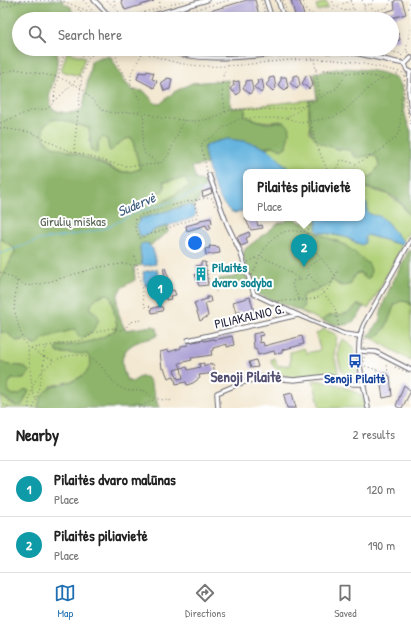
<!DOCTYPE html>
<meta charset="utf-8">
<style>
body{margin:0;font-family:"Patrick Hand",sans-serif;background:#f6f6f6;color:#222}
.you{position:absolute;left:195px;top:243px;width:14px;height:14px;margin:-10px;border:3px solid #fff;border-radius:50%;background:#1a73e8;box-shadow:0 0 0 6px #1a73e833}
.badge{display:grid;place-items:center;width:26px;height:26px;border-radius:50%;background:#1f6fb2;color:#fff;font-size:13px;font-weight:700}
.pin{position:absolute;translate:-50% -33px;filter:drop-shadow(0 1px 2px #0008)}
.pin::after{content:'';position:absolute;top:21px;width:14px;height:12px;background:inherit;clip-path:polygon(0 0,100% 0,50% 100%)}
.popup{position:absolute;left:243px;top:169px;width:122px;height:52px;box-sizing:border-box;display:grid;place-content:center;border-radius:8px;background:#fff;filter:drop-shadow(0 1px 3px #0005);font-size:13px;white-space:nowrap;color:#767676}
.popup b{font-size:15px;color:#222}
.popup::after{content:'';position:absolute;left:50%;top:100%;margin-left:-8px;border:8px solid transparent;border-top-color:#fff}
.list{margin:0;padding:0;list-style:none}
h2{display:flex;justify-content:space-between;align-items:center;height:52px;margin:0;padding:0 16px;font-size:17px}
h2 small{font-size:13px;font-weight:400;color:#767676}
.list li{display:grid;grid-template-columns:26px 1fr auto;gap:12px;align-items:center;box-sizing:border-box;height:56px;padding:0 16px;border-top:1px solid #e0e0e0}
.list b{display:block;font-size:15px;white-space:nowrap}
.list p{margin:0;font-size:13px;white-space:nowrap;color:#767676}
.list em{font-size:13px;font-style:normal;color:#767676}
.icon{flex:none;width:22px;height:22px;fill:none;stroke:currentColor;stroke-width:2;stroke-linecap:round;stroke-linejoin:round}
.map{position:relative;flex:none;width:411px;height:408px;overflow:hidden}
.search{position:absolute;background:#fff;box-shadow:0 2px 10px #0003;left:12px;right:12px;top:12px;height:44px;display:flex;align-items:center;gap:10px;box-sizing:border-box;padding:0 14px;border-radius:22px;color:#767676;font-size:15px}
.sheet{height:164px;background:#fff}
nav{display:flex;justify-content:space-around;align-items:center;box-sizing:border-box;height:56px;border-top:1px solid #e0e0e0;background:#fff;font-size:11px;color:#767676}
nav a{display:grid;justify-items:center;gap:2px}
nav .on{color:#1f6fb2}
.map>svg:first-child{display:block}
.green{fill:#b2d27a;stroke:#6a7a5a}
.forest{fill:#8db46a;stroke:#586b52;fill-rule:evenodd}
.water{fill:#65b4df;stroke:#446b8d}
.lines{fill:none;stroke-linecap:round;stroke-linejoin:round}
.stream{stroke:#65b4df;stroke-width:1}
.building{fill:#ada2d5}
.minor-casing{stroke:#6b6770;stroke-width:5.5}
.path{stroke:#6b6770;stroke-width:1;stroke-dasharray:1 3;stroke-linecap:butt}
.minor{stroke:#fff;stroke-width:3.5}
.labels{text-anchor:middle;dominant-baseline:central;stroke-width:4;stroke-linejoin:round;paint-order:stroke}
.park-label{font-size:13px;fill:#546051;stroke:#fff}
.culture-label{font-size:13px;font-weight:bold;fill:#0d838f;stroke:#fff;text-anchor:start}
.street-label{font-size:13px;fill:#22223b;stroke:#fff}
.transit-label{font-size:13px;font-weight:bold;fill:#164399;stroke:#fff}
.water-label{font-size:14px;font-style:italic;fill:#3d5c7d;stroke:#fff}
.quarter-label{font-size:15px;font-weight:bold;fill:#534f71;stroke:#fff}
</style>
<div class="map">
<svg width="411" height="408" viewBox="0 0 411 408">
<rect width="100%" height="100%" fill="#fff"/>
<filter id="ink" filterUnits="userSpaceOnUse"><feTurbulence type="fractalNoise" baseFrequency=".025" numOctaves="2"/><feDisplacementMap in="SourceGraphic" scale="8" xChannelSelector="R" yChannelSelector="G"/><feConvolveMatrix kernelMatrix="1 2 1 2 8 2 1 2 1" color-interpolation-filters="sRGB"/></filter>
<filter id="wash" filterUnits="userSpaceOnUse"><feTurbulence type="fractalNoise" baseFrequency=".012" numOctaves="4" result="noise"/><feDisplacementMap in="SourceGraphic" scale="16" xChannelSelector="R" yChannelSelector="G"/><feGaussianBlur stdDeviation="0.9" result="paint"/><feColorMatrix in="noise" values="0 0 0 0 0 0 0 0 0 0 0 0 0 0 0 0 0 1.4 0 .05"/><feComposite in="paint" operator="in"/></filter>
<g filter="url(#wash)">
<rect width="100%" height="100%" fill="#f3e8d1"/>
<!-- green -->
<g class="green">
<path d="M326 2 328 8 318 11 316 5Z"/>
<path d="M67 52 85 57 79 76 61 71Z"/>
<path d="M309 100 310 133 336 149 350 150 355 157 373 155 377 158 380 165 372 176 362 179V172H292L276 156 262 148 273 145 286 147 287 139 281 121C267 123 258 121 245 116V107Z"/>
<path d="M58 119 89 128 91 132 89 142 98 152V144L100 138 102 137 107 139 109 150 111 151C117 145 123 138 132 138L140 169 130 172H120L104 164 52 146 45 140 43 133V126L52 120Z"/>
<path d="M185 178 189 186 163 202 157 203 154 194 158 192 163 182Z"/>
<path d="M362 187 387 194 400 203 411 218V229L403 241 395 235 388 223 370 214 367 211V204L362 202Z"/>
<path d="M307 218H317L316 224 319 232 345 237 358 244 367 235 402 245 377 294 368 309C365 307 363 305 359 305 355 305 351 312 346 314 338 317 328 312 322 321L300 311 304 307 302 298 303 295 317 291 332 280 340 286 351 284C353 277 354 273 361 273L363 277 355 253 340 242 325 237 301 223Z"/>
<path d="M0 238 14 248 15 252 0 281Z"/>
<path d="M108 293 111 297 117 325 115 330C98 342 78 345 58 346L56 348 58 353H86L90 356C95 378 66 383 51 386L38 408H0L1 396 11 404 18 406 25 389 20 394 13 396 8 390V384L12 379H24L29 371C22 363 18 367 10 365 6 365 4 362 0 362V332L8 333 12 338 19 341 27 339 33 345C39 344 39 342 44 338 52 332 67 331 77 329L78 331 97 314 90 309C92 299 99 295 108 293Z"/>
<path d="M401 301 408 302 411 306V361L372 338 385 328 395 304Z"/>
<path d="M324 329 337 335 334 355 340 378C336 376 332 374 328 374 310 373 291 385 277 370 273 366 271 364 271 359L274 358 278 366 290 365V352L304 348 307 353 320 350 316 334Z"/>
<path d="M343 339 353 346 357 375 355 378C339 381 333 348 343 339Z"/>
<path d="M313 380C331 382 348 386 363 397L365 408H320Z"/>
</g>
<!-- forest -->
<g class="forest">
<path d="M0 0H64L63 3 71 7 72 11 70 19H19V49H57V67L49 97 52 109C62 113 70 114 80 111L83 107 91 62C97 58 103 55 111 57L125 82 132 90 144 91 155 103 160 104 174 92 192 83 228 80 231 108 245 107V116C252 119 260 122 267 123 277 123 284 118 290 128L286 147 281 150 273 146 262 148 249 143 205 156 207 164 192 167 196 180H201L206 185 201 191 199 200 193 207C176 199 157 226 146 235L156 229 169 226 168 232 151 245 147 243 140 248 142 265 134 267 135 280C130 283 124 285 121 289 113 298 119 321 126 330L153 326 157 328 158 335C154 338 148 339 143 340 121 347 118 360 127 380L132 382 140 377H146L150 381 159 408H38C43 371 83 395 91 361L87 354 58 353 56 349 58 346C78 345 98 342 115 330L117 325 111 297 108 294C99 295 92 299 90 309L97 314 99 320 92 332 81 338 78 335 76 329 44 338 36 346 27 339 16 341 8 333 0 332V281L15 252 14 248 0 238ZM58 119 89 128 91 150 95 153 98 152V144L102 137 107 139 109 150 111 151C117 145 123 138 132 138L140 169 130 172H120L80 155 52 146 45 140 43 133 44 126 52 120ZM185 178 189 186 163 202 157 203 154 194 163 191 165 187 163 182Z"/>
<path d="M342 68C356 69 397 70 401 86 405 103 402 113 411 131V218C407 213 405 207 400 202 390 192 375 189 362 187V179L372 176 379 165 377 158 373 155C356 156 362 163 350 150 311 146 308 138 309 100L317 99 314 73Z"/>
<path d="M288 218H294L318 234 345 245 369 264 371 270 370 277 366 279 361 273C354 273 353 277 351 284 343 288 338 284 332 280L327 286 303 295 302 298C303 304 306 305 300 311L257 294 251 284 219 286V279L235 277 246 267 243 256 245 249 279 223 287 221Z"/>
<path d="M409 250H411V306L408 302 401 301 395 304C389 316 387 338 369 338L368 336 380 321C379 304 401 267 409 250Z"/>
<path d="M357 305 364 306C355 328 341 328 322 321 328 312 338 317 347 313 351 311 354 308 357 305Z"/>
<path d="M0 362C4 362 6 365 10 365 17 367 22 363 29 371L28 375 23 379H12L8 384V390L13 395 20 394 25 389 29 391 22 405C11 408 9 398 0 396Z"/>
</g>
<!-- water -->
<g class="water">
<path d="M227 139C242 140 262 144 274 154 280 160 286 167 292 172H246V210L235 213C218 209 206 164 204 148L208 144Z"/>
<path d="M362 202 367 204V211L370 214C373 216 376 215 379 216 387 219 395 235 403 241L402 245 367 235 365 237V243L362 245 345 237 319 232 316 229 317 218H362Z"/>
<path d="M188 205 193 207 196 214 193 218 156 229 146 235 140 236 137 226 140 219Z"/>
<path d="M147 243 153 249 156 264 144 266 142 265 140 248 141 244Z"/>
<path d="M157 269 160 281 152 286H145L143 272Z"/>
</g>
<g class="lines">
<!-- stream -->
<g class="stream">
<path d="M410 247H411"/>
<path d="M0 254 39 240 84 233 106 228 139 211 159 206 210 187"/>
</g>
</g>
<g id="blocks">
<!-- building -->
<g class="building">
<path d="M121 0H154V1L125 10Z"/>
<path d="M247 0H255L260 19H194L193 16Z"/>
<path d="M291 0 300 2 305 19H296Z"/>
<path d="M397 0H402L406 14 388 19H364L395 9 394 1Z"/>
<path d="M398 33 400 40 392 42V34Z"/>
<path d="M147 71 154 73 152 79 157 81 154 88 137 79 139 72 146 73Z"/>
<path d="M298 75 300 85 297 89 290 83 293 79V76Z"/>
<path d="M310 75 313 84 309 89 302 83 305 79V76Z"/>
<path d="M274 77 276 88 273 91 266 85 269 81V78Z"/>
<path d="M281 77H286L288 87 285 90 278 85 281 80Z"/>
<path d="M167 78 172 79 170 89 164 91 161 82 166 80Z"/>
<path d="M262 79 264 89 261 93 254 87 258 83 257 80Z"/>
<path d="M251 80 253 90 250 94 243 88 246 84V81Z"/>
<path d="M239 81 240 91 237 95 230 89 234 85 233 82Z"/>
<path d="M211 189 212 193 203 197 202 192Z"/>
<path d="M211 218 212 223 209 224 211 228 208 230 206 225 187 231 186 226 200 222V220Z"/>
<path d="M245 218H251L252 220 256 219 258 226 262 225 263 228 251 230Z"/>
<path d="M249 232 250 236 246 238 248 243 241 246 237 237Z"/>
<path d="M209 246 219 247 220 253 206 255 205 249 210 248Z"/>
<path d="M201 262H205L208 285 199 286 195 274H197L196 266 201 265Z"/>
<path d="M163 268H165L171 284 167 285Z"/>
<path d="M167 286 168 291 174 290 176 295 170 296 171 299 166 300 164 287Z"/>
<path d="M207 297H210L211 302 205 303 208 316 200 321 194 303 207 299Z"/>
<path d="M250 297 254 312 242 315 241 311 236 313 233 302Z"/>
<path d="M160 306 163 308 162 311 152 313 151 309Z"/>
<path d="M262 332 264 335 259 336 260 343 263 342 264 346 302 336 304 344 282 350V353L275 354 274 351 258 355 256 348 254 349 253 334Z"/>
<path d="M232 336 234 345 227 347V344L213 348V350L211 351 212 355 191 358 192 360 179 363 181 368 174 370 178 379 183 378 181 368 187 367 188 370 200 367 199 364 204 363V366L213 364 215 373 199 375 200 378 193 383 187 385 186 382 176 384 174 376 168 378 164 368 162 369 160 352 168 350 169 352 181 348V346L188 345 187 343 204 340V341L214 339 215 340Z"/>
<path d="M256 360 258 367 251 368 249 362Z"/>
<path d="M379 373 390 376 392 396 383 398Z"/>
<path d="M404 385 411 391 402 408H399L396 406Z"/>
<path d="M292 393 296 408H287L284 395Z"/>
</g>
</g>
</g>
<g filter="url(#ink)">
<use href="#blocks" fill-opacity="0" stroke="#6b6770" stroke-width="1"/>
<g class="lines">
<!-- minor casing -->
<g class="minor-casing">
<g id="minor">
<path d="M94 0 112 19"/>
<path d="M266 0 272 19"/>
<path d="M278 0 284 19"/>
<path d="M140 19 207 0"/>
<path d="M159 49C216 68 274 50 333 51L351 52 405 64"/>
<path d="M405 64 407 70 411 72"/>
<path d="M405 64 411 58"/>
<path d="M410 72 409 92 411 112"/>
<path d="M209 175 227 224 240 251 254 294 298 315"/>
<path d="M188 340 298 315 344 334 359 336"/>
<path d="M359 351 376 352 411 370"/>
<path d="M218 408 217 393 241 383 263 377 294 380 329 376 353 384H364"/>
<path d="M368 408C364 382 352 349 364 324L411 240"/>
</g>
</g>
<!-- path -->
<g class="path">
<path d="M83 0 100 19"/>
<path d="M107 0 126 19"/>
<path d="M114 0 116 10"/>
<path d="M261 0 267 19"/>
<path d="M283 0 289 19"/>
<path d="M306 0 303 1 306 11 320 18 327 16 331 19"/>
<path d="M351 0H354"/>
<path d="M362 0 366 14 388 7 391 0"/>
<path d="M373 0 371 4 373 11"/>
<path d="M0 1 55 0 63 1 95 14"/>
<path d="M409 3H411"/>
<path d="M364 6 370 4"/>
<path d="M159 7 160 0"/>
<path d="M408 8 411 9"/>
<path d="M0 9 20 1"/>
<path d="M78 9 85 19"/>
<path d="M354 9 356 17"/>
<path d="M329 17 336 6 351 1 353 8 344 11 334 5 332 0"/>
<path d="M125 18 186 0"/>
<path d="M162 19 229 0"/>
<path d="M333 19 340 17 345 19"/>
<path d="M350 19 365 14"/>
<path d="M114 49 119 67 139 98 144 120 142 144 145 154 159 163"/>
<path d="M138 49C201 80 249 60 314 59 345 59 377 66 407 74"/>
<path d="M198 49H226"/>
<path d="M379 49 402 54"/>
<path d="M407 52H411"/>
<path d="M96 53 139 49"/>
<path d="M82 56 93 53"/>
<path d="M401 60 402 54 406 51 411 23"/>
<path d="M316 69 347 72"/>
<path d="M0 74 16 69 58 77 80 87 102 110 113 113 142 112 160 118 184 120"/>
<path d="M131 84V73L143 52"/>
<path d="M404 89 405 74"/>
<path d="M404 92 406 107 411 125"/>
<path d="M321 97 337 88 348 72 387 79 399 73"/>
<path d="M54 101 55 90 65 49"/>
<path d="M225 112C225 98 217 78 228 67"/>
<path d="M287 118 301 123 334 117 344 111 371 86 383 78"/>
<path d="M0 123 33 110 47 109 81 75"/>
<path d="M311 123 315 141 328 172"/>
<path d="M0 128 30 132 64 149 116 164 126 166 160 164 168 156 184 120C196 122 205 121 217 116 221 114 227 111 231 110 252 108 306 114 320 97L314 59"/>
<path d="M74 149 82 75 88 59 98 49"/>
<path d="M207 171 201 145 205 140 213 137 223 128 239 119 248 118H287L307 105"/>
<path d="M335 172 340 161 342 160 356 164 380 151 395 138 400 131 401 99 404 90"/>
<path d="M197 200 194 206 199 212 196 218 140 238 135 228V220L141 215C165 208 188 199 212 198L215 206"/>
<path d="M313 218 305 239 335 275"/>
<path d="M135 256 145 307 152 306"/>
<path d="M206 262 209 283 217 293"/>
<path d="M248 262 260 256 279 265 301 280"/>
<path d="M0 272 17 280 14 309 22 338 28 349 32 387"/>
<path d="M309 274 335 308 339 328"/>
<path d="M252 275C261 257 265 236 288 231 295 230 300 233 307 231"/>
<path d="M18 281 27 286 41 284 99 267 122 264 137 265"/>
<path d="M299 299 292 285 293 281 305 279 309 274 307 268 310 265 320 259"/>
<path d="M278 301C317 299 324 305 340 265"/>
<path d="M31 348 40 355 53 360"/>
<path d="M31 348 47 346"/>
<path d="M364 348V337"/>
<path d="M364 362V355"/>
<path d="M365 366 388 374 387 363"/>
<path d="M395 367 407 372"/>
<path d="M43 369 44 350 47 346 82 340 94 333 111 328 121 330 126 328 130 322 141 320"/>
<path d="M32 390 36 400"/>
<path d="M0 403 11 408"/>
<path d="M29 408C27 376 60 344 92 359 106 366 110 385 126 390 132 392 139 389 145 391 148 393 151 397 155 398 160 400 167 400 173 401"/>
<path d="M33 408 36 401 42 372"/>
<path d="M138 408 145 404"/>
<path d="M144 408 145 404 155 399"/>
</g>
<!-- minor -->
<use href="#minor" class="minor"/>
</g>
</g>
<!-- icons -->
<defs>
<g id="building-bare" transform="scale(1.08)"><path d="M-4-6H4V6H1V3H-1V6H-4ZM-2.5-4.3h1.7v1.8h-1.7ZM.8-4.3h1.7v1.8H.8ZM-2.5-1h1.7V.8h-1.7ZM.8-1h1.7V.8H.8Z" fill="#0f9aa8" stroke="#fff" stroke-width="2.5" paint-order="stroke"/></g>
<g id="bus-bare" transform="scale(1.08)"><path d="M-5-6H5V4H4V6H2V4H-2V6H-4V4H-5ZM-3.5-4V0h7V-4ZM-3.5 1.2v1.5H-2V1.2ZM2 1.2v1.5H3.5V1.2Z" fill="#1a4fb4" stroke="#fff" stroke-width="2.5" paint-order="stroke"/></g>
</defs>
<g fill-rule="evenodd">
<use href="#building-bare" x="201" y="274"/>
<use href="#bus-bare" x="355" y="361"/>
</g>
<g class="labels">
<!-- park labels -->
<g class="park-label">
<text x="73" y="221">Girulių miškas</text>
</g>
<!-- culture labels -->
<g class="culture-label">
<text x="212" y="267">Pilaitės<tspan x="212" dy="15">dvaro sodyba</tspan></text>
</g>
<!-- street labels -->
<g class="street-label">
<text transform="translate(249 316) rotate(-13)">PILIAKALNIO G.</text>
</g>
<!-- transit labels -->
<g class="transit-label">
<text x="355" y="378">Senoji Pilaitė</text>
</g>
<!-- water labels -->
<g class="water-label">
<text transform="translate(136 204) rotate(-23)">Sudervė</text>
</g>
<!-- quarter labels -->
<g class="quarter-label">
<text x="246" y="376">Senoji Pilaitė</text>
</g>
</g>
</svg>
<div class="you"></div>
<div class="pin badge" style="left:160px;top:308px;background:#0f9aa8">1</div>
<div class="pin badge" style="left:304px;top:267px;background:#0f9aa8">2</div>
<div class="popup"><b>Pilaitės piliavietė</b>Place</div>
<div class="search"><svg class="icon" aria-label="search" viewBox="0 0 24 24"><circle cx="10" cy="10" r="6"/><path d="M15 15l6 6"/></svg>Search here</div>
</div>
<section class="sheet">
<h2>Nearby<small>2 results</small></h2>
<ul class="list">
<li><span class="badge" style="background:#0f9aa8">1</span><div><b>Pilaitės dvaro malūnas</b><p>Place</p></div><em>120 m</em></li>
<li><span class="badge" style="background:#0f9aa8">2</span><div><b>Pilaitės piliavietė</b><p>Place</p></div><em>190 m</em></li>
</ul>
</section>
<nav>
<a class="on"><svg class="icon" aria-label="map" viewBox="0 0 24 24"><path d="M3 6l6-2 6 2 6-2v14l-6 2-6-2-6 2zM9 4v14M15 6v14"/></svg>Map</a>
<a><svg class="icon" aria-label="directions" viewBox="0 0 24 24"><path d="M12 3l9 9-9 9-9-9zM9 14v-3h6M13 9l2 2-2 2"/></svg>Directions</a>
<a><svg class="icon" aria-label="saved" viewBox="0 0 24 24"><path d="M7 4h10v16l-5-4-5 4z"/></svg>Saved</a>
</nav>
